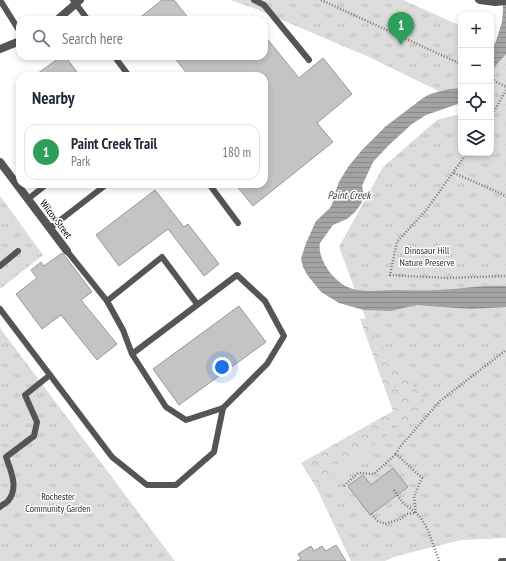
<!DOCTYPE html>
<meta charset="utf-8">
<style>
body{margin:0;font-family:"PT Sans Narrow",sans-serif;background:#f2f2f3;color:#1f2937}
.controls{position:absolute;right:12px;top:12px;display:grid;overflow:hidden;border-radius:8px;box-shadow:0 2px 6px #0003}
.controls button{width:36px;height:36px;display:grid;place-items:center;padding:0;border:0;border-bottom:1px solid #e0e1e3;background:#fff;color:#1f2937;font:20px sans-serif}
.you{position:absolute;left:222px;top:367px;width:14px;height:14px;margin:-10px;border:3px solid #fff;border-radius:50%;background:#1a73e8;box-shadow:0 0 0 6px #1a73e833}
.badge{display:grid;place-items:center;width:26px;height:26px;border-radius:50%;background:#7c3aed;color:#fff;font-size:13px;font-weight:700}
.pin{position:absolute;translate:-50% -33px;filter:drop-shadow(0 1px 2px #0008)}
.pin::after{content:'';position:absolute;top:21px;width:14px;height:12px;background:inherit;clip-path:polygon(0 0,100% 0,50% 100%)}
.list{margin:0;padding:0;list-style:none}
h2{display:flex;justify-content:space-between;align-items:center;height:52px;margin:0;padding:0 16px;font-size:17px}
h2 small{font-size:13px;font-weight:400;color:#747a83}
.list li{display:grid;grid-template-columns:26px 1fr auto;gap:12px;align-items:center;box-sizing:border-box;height:56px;margin:0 8px 8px;padding:0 8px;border:1px solid #e0e1e3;border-radius:12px}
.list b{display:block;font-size:15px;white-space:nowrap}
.list p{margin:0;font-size:13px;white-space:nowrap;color:#747a83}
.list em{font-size:13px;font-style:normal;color:#747a83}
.icon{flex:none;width:22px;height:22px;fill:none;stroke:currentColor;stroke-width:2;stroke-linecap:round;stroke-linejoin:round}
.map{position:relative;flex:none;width:506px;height:561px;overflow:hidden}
.search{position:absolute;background:#fff;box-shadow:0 2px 6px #0003;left:16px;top:16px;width:252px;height:44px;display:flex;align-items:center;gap:10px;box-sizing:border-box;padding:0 14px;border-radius:12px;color:#747a83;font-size:15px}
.panel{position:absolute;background:#fff;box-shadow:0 2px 6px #0003;left:16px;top:72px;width:252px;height:116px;border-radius:12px}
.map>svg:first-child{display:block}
.forest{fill:url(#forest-crowns)}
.park{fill:url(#park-tufts)}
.water{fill:url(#water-rules)}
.building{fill:#c4c4c4;stroke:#999}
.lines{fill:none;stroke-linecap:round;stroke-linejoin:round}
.path{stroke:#777;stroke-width:2.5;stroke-dasharray:1 2;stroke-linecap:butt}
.lane{stroke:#555;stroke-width:6}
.street{stroke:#555;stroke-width:8}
.labels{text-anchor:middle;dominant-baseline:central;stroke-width:3;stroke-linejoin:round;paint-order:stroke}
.street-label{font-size:10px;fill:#000;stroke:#fff}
.park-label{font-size:10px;fill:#333;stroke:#fff}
.water-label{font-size:11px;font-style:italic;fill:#444;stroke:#fff}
</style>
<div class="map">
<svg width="506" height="561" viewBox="0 0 506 561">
<defs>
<pattern id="forest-crowns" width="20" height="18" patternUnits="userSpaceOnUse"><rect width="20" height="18" fill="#dcdcdc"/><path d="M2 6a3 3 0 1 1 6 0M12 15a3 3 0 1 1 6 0" fill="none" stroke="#bbb"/></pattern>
<pattern id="park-tufts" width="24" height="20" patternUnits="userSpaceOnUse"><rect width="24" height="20" fill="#dcdcdc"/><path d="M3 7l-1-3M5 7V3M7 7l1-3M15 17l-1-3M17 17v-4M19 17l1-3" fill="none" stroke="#bbb"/></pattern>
<pattern id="water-rules" width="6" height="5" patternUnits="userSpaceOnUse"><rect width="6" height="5" fill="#a3a3a3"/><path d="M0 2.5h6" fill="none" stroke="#8b8b8b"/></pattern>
</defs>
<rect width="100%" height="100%" fill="#fff"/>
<!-- forest -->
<path class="forest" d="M417 312 506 530 386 447 316 487 301 463 393 411 360 319Z"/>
<!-- park -->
<g class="park">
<path d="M230 0H403L461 26V102L369 57 256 9Z"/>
<path d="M491 42 506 49V538L483 539 461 540 397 556 385 561H351L316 487 428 405 370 330 339 247 383 167 437 120 461 114V153H491Z"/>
<path d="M0 196 43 255 0 289Z"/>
<path d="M0 328 162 544 175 561H0Z"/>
</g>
<!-- water -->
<g class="water">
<path d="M503 0H506V54L497 64 491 74V51L496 41 502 22 503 10Z"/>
<path d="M461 88V103L426 115 412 124 389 145 373 162 362 186 364 195 361 204 355 212 347 219 333 225 320 243C317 260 335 283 350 288 364 293 379 290 393 290 408 290 423 291 439 290 461 289 484 285 506 286V307L470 309 416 305 391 311 364 310 339 303 321 292 308 276 303 267 301 259 306 243 316 221 330 208 334 200 336 190 339 182 348 167 362 150 386 126 423 98 430 94 449 89Z"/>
</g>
<!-- building -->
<g class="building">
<path d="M162 0H174L190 20H137Z"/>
<path d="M264 35 299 78 323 58 352 94 317 123 333 142 253 206 235 184H264V76H189L173 56H264Z"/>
<path d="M62 56H65L80 76H34Z"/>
<path d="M155 190 184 227 188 224 219 264 204 276 168 229 119 266 96 235Z"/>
<path d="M62 253 65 256 92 292 81 300 117 344 97 360 61 315 42 329 16 294 37 278 31 270 41 262 44 266Z"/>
<path d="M239 306 266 342 179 405 153 369Z"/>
<path d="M393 468 408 487 370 515 348 486 363 475 371 485Z"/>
<path d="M336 545 346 561H297L301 559 298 554 311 546 314 551 322 546 326 551Z"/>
</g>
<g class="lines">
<!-- path -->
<g class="path">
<path d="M321 0 461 64"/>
<path d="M491 34 493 39 491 42"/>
<path d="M491 79 506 87"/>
<path d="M491 117 506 90"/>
<path d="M467 153 427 209 397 242 390 275 447 278 506 276"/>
<path d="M454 173 502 194 506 197"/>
<path d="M344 486 358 473 374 474 396 454"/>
<path d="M394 490 402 502 416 513"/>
<path d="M371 514 378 521 385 524 400 519 407 514 416 513"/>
<path d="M439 561 428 530 421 518 416 513 414 496 422 478 396 454 399 448 440 401 506 350"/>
</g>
<!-- lane -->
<g class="lane">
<path d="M0 0 20 32"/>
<path d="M73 0 88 20"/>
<path d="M254 0 264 5 309 60"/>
<path d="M478 0 480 1 495 3 506 2"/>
<path d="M114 56 129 76"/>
<path d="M209 184 238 223"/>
<path d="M28 199 47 184"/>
<path d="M50 228 107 184"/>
<path d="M67 251 107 301 123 330 132 354 166 407 186 420 223 408 267 364 284 336 265 301 237 275 132 354"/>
<path d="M0 266 18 251"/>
<path d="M107 301 162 257 197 304"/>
<path d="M0 309 50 375 25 395 37 422 34 436 6 457C11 471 19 488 8 501 6 503 2 505 0 507"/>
<path d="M50 375 112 457 147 485H176L214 452 223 408"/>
<path d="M501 561H506"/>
</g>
<!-- street -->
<g class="street">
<path d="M57 20 80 0"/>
<path d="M0 49 20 41"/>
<path d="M0 162 67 251"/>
</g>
</g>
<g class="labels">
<!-- street labels -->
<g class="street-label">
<text transform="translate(56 219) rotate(53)">Wilcox Street</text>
</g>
<!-- park labels -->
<g class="park-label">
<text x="427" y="250">Dinosaur Hill<tspan x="427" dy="12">Nature Preserve</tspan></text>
<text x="58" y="496">Rochester<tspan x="58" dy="12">Community Garden</tspan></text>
</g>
<!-- water labels -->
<g class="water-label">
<text x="349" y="195">Paint Creek</text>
</g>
</g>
</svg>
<div class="controls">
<button>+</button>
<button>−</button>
<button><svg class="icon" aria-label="locate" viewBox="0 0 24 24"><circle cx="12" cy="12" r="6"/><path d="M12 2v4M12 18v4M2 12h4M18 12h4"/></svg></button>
<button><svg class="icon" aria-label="layers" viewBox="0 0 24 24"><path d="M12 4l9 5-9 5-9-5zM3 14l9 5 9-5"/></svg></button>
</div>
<div class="you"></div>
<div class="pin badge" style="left:401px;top:45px;background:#2e9e5b">1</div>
<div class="search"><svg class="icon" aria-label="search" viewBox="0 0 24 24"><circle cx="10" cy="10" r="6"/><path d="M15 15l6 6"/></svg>Search here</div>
<section class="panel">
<h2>Nearby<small></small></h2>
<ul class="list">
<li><span class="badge" style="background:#2e9e5b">1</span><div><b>Paint Creek Trail</b><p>Park</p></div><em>180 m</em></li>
</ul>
</section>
</div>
